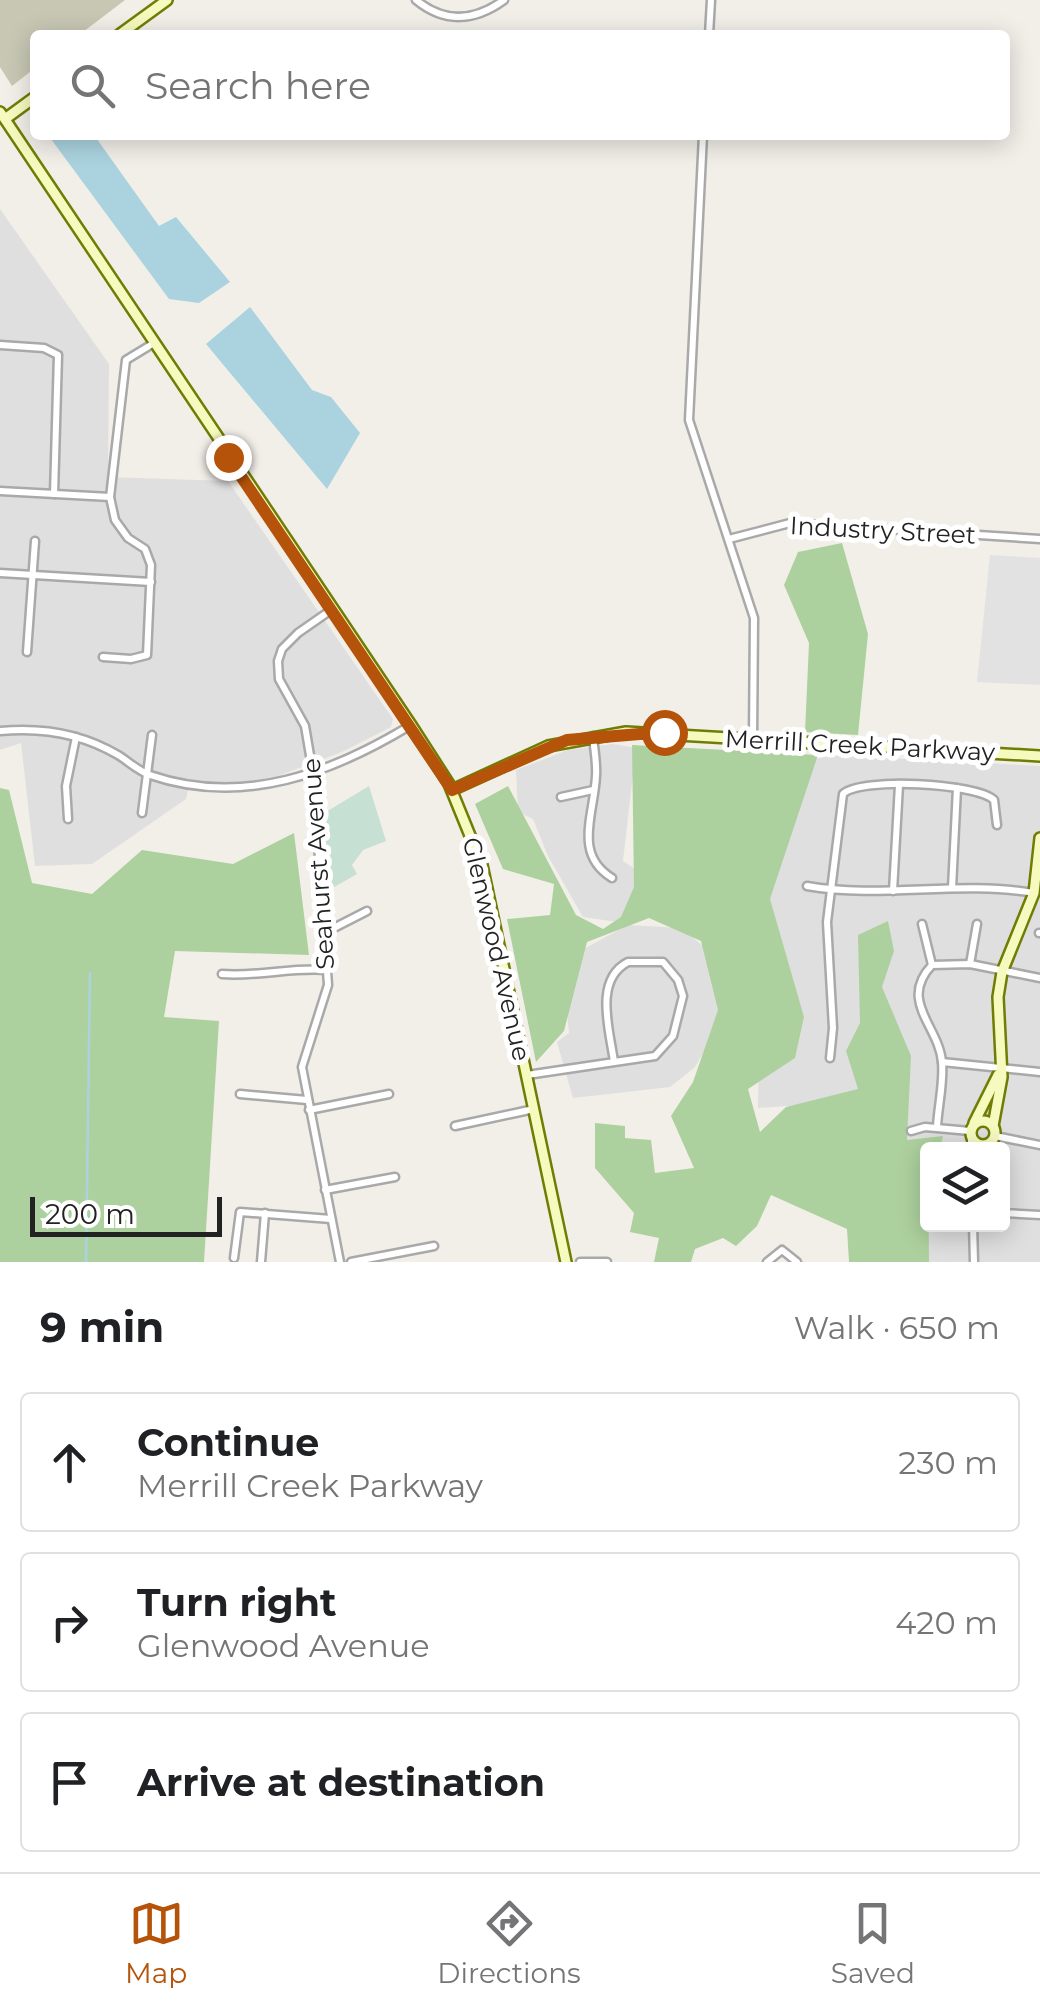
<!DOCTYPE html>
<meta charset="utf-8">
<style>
body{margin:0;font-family:Montserrat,sans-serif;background:#f6f6f6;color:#202124}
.controls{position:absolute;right:30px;bottom:30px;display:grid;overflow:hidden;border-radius:10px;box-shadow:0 5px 25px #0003}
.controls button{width:90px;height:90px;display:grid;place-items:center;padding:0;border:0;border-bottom:2px solid #e0e0e0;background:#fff;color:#202124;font:50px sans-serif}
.scale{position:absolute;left:30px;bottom:25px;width:192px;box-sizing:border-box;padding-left:10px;border:5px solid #222;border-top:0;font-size:28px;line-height:35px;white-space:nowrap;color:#222;-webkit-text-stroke:8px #fff;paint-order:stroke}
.stop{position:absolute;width:30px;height:30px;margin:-22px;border:8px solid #b45309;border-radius:50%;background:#fff}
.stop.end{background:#b45309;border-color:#fff;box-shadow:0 2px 10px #0008}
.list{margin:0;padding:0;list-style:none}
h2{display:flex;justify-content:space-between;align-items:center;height:130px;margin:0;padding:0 40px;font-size:42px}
h2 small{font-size:32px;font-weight:400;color:#757577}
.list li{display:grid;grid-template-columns:65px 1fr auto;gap:30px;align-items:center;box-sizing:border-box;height:140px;margin:0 20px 20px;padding:0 20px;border:2px solid #e0e0e0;border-radius:10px}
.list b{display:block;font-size:38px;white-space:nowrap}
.list p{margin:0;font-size:32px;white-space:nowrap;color:#757577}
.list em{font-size:32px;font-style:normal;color:#757577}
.icon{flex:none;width:55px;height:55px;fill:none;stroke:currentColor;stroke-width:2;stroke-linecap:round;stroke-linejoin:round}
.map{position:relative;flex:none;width:1040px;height:1262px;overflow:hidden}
.search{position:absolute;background:#fff;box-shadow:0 5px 25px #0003;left:30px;right:30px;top:30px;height:110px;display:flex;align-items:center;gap:25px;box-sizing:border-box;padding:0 35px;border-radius:10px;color:#757577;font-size:38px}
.sheet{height:610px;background:#fff}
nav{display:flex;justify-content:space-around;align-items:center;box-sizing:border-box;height:140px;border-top:2px solid #e0e0e0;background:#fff;font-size:28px;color:#757577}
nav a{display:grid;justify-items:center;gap:5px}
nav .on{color:#b45309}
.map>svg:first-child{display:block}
.residential{fill:#e0dfdf}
.construction{fill:#c7c7b4}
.forest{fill:#add19e}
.wetland{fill:#c6e0d4}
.parking{fill:#e2e2e2}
.water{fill:#aad3df}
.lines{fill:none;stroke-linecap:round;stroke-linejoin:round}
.stream{stroke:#aad3df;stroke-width:2.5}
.street-casing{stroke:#a9a9a9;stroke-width:11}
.secondary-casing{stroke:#707d05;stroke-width:14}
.street{stroke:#fff;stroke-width:6}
.secondary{stroke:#f7fabf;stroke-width:9}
.route{stroke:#b45309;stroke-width:12}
.labels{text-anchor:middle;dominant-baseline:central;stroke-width:10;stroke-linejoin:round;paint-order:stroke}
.street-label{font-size:25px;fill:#222;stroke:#fff}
</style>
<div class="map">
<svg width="1040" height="1262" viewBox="0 0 1040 1262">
<rect width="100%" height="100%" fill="#f2efe9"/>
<!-- residential -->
<g class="residential">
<path d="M0 209 109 364 108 477 228 481 393 719 391 727 342 752 278 776 238 783 190 780 186 799 92 864 35 866 21 743 0 750Z"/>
<path d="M613 744 636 748 623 861 641 873 624 923 583 917 548 856 533 819 518 812 516 770 568 750Z"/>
<path d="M832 755 1040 766V1262H920L928 1224H1002V1150L891 1148 860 1101 758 1108 761 896 805 762Z"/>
<path d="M628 925 681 928 714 955 725 1015 695 1067 670 1087 573 1098 557 1042 569 1033 566 999 580 951Z"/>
</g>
<!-- construction -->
<path class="construction" d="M0 0H125L79 35H35V68L12 86 0 67Z"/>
<!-- forest -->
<g class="forest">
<path d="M842 543 868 634 858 735 805 732 809 643 784 585 798 552Z"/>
<path d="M632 745 818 755 770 899 804 1017 795 1058 748 1089 760 1132 786 1107 858 1089 846 1051 860 1023 858 935 888 921 894 951 882 987 911 1056 907 1140 943 1136 940 1149 928 1150 929 1262H849L847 1229 771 1195 757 1226 736 1246 723 1238 695 1249 691 1262H654L659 1238 630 1232 634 1213 595 1168V1123L625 1126V1138L651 1140 655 1173 694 1168 671 1116 693 1082 718 1010 701 941 649 918 587 942 564 1031 536 1062 507 919 550 915 554 884 503 869 475 804 508 786 576 915 603 929 621 917 634 887Z"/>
<path d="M0 788 9 790 32 883 92 894 142 850 233 864 294 833 309 955 175 951 164 1017 219 1021 204 1262H0Z"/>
</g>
<!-- wetland -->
<path class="wetland" d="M369 786 386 841 363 850 352 865 357 874 329 890 321 815Z"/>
<!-- parking -->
<path class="parking" d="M990 555 1040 558V685L977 682Z"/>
<!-- water -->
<g class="water">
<path d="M48 135H94L159 226 176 217 230 282 199 303 169 299Z"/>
<path d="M250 307 312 390 331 397 360 433 327 489 206 344Z"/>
</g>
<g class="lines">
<!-- stream -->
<path class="stream" d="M86 1262 90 973"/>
<!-- street casing -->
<g class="street-casing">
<g id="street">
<path d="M416 0C445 24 475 21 504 0"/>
<path d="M709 35 711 0"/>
<path d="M703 135 689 420 754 618 753 739"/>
<path d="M0 345 44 348 58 355 54 494"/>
<path d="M0 491 110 497"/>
<path d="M729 539 790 523 1040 539"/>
<path d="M0 573 151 582"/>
<path d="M331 610 298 633 282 649 278 661 279 679 305 726 313 773 328 985 302 1067 340 1262"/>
<path d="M27 652 35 541"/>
<path d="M103 657 131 659 147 655 151 565 145 549 128 538 115 520 110 497 126 360 154 343"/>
<path d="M0 731C42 727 81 733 118 755 128 761 138 771 150 775 243 807 332 773 411 725"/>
<path d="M593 736C594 749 597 763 596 776 594 815 573 854 612 878"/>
<path d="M561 797 593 790"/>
<path d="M142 813 152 735"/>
<path d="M68 819 66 786 76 737"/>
<path d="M807 886C882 899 959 880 1034 893"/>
<path d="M952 888 957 788"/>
<path d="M893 891 899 785"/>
<path d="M922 924 932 965C898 1001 939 1026 942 1062 944 1083 938 1106 937 1127"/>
<path d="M324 933 367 911"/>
<path d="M1039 933H1040"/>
<path d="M970 964 977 924"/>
<path d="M932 965 970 964 1040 978"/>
<path d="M222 974C258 977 291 967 327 970"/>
<path d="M830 1058 833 1028 827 922 843 794C860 777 976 783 994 800L997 825"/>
<path d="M942 1062 1040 1072"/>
<path d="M527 1075 655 1056 673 1036 683 996 678 980 663 962H628C593 980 610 1031 614 1062"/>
<path d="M240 1094 307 1100"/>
<path d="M309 1110 389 1094"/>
<path d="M455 1126 534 1109"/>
<path d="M911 1131 925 1127 970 1131"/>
<path d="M995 1136 1040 1145"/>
<path d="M971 1137V1150"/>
<path d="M987 1150 988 1144"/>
<path d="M325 1190 395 1177"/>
<path d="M1002 1213 1040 1215"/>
<path d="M973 1224 974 1262"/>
<path d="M234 1258 240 1212 331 1219"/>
<path d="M261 1262 265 1213"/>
<path d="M351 1262 434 1246"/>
<path d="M580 1262H607"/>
<path d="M767 1262 782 1250 797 1262"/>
</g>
</g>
<!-- secondary casing -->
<g class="secondary-casing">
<g id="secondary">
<path d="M119 35 167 0"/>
<path d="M0 112 411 725 449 784 482 865 566 1262"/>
<path d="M5 119 35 97"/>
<path d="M452 790 548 746 626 732 1040 756"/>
<circle cx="983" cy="1133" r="12"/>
<path d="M974 1123 998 1075"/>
<path d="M993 1126 1002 1077 998 997 1002 972 1034 893 1040 838"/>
</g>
</g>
<!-- street -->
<use href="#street" class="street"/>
<!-- secondary -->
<use href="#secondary" class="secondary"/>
</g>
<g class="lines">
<!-- route -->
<path class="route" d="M228 457 452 790 567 740 664 732"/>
</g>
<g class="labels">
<!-- street labels -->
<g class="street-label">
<text transform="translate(883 530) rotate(3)">Industry Street</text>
<text transform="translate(860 745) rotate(3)">Merrill Creek Parkway</text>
<text transform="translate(318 864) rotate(-94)">Seahurst Avenue</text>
<text transform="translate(497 949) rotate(77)">Glenwood Avenue</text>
</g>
</g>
</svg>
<div class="controls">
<button><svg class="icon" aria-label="layers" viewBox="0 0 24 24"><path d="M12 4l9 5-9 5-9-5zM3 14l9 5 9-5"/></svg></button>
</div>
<div class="scale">200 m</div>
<div class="stop" style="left:664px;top:732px"></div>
<div class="stop end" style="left:228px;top:457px"></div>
<div class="search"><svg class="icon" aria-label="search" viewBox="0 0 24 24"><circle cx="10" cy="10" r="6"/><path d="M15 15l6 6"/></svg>Search here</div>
</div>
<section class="sheet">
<h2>9 min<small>Walk · 650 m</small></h2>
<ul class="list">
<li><svg class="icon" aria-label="ahead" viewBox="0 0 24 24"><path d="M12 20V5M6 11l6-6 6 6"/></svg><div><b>Continue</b><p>Merrill Creek Parkway</p></div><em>230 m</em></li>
<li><svg class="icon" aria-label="right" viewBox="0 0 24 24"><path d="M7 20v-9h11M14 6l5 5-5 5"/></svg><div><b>Turn right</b><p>Glenwood Avenue</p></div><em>420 m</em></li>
<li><svg class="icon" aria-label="arrive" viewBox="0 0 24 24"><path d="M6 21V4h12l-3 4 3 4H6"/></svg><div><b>Arrive at destination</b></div></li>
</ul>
</section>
<nav>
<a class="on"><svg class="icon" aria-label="map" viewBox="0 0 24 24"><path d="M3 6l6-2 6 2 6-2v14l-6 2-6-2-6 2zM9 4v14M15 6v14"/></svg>Map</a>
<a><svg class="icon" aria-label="directions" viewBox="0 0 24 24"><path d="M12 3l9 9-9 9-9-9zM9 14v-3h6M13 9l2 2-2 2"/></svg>Directions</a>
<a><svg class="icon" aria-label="saved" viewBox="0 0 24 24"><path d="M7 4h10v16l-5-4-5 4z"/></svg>Saved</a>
</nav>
